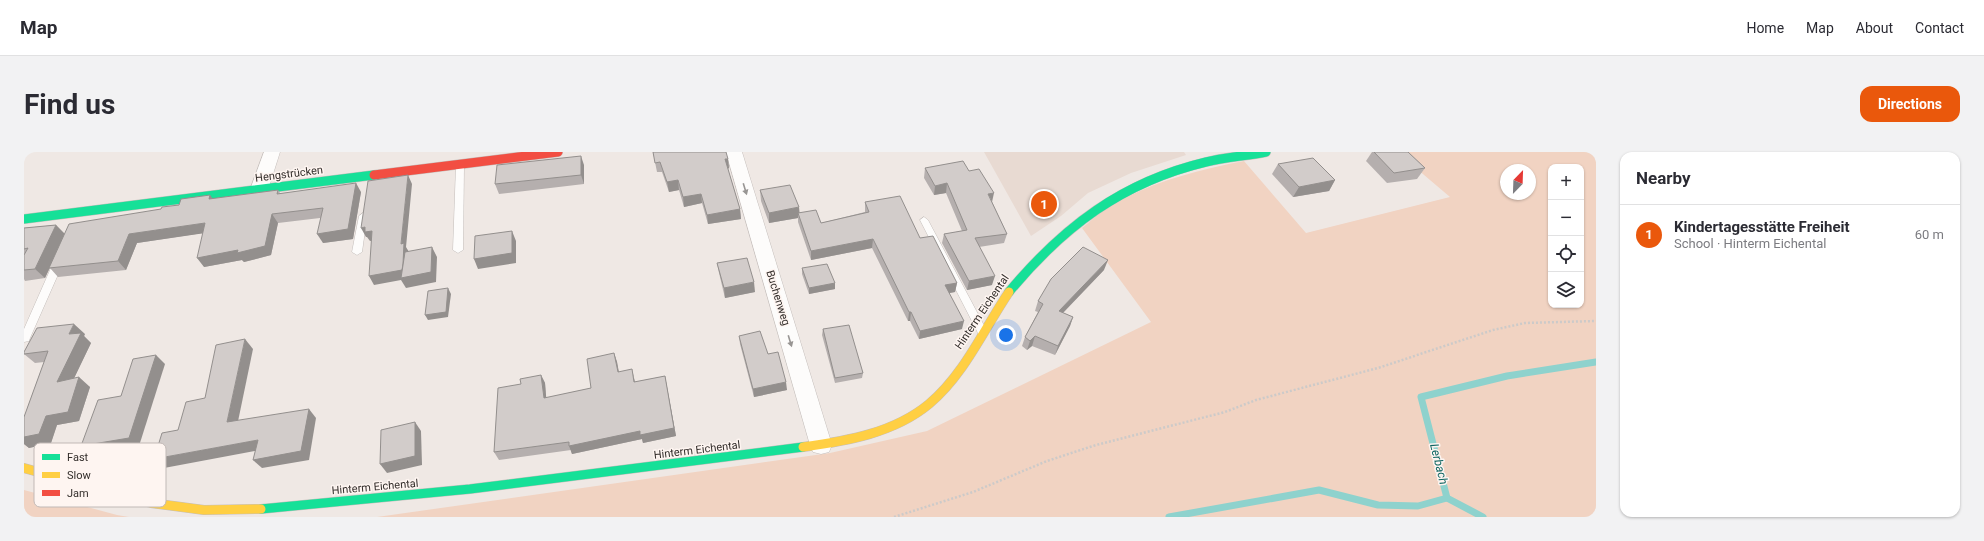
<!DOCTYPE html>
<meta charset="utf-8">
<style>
body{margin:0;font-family:Roboto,sans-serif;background:#f2f2f3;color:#2b2b33}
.controls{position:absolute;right:12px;top:12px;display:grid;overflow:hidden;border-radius:8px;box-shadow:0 1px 3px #0004}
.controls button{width:36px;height:36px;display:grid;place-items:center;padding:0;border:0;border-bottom:1px solid #e1e1e2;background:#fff;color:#2b2b33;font:20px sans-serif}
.compass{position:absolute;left:1476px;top:12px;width:36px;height:36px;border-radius:50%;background:#fff;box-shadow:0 1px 3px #0004;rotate:23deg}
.you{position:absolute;left:982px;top:183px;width:14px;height:14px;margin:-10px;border:3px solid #fff;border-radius:50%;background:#1a73e8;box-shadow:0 0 0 6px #1a73e833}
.badge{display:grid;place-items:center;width:26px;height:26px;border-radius:50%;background:#ea580c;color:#fff;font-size:13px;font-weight:700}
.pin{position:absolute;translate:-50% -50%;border:2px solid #fff;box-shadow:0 1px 4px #0006}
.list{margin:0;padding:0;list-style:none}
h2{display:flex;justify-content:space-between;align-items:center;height:52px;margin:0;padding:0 16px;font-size:17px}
h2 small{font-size:13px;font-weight:400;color:#7c7c81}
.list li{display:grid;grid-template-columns:26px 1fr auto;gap:12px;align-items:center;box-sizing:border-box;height:60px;padding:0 16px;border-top:1px solid #e1e1e2}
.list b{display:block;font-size:15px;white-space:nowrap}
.list p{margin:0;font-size:13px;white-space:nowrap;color:#7c7c81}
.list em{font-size:13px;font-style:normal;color:#7c7c81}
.icon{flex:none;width:22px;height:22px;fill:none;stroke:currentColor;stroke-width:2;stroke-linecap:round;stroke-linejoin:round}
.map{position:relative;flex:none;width:1572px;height:365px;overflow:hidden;border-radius:12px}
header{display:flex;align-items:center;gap:24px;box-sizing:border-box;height:56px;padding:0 20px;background:#fff;border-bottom:1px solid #e1e1e2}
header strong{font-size:19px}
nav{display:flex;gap:22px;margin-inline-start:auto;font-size:14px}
.intro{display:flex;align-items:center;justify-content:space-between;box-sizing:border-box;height:96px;padding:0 24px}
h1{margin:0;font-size:28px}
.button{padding:10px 18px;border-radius:12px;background:#ea580c;color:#fff;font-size:14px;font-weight:700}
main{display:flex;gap:24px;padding:0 24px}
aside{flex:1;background:#fff;border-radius:12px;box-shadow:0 1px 3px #0004}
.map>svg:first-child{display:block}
.built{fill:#e8dad2}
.green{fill:#f1d3c2;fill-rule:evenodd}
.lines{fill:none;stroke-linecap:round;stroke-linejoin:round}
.stream{stroke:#8ed2cd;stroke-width:7}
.lane-casing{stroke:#c4bebb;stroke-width:1}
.street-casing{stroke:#c4bebb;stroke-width:1}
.fast-casing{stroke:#c4bebb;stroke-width:10}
.slow-casing{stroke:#c4bebb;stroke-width:10}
.jam-casing{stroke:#c4bebb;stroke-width:10}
.path{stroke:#cccac9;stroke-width:2.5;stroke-dasharray:2 2;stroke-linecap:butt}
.lane{fill:#fdfcfb;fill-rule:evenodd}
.street{fill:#fdfcfb;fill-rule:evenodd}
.fast{stroke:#16e098;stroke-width:9}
.slow{stroke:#ffcf43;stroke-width:9}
.jam{stroke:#f24e42;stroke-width:9}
.wall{fill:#b5afae}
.shaded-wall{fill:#938f8d}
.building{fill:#d2ccca;stroke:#938f8d}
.oneway{fill:#989593}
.labels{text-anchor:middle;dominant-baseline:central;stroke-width:3;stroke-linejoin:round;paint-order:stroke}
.street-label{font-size:11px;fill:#332e2b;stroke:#fef5f1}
.water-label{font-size:12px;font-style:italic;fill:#0e6561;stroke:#fef5f1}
.key{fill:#fef5f1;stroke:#c1b9b6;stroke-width:1}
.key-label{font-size:11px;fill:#332e2b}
</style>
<header>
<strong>Map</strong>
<nav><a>Home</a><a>Map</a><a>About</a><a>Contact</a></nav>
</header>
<div class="intro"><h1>Find us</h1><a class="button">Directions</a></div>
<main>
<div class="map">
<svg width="1572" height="365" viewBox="0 0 1572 365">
<rect width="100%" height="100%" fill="#efe8e4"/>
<!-- built -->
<path class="built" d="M960 0H1160L1162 3 1107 21 1064 41 1037 64 1007 84Z"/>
<!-- green -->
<g class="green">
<path d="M1373 0H1572V365H353L806 301 903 279 1127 170 1058 76C1071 65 1085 54 1101 46 1138 27 1179 17 1220 9L1282 81 1426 45ZM1527 15H1557V153H1527ZM1482 18H1506V42H1482Z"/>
<path d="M0 338 93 363 105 365H0Z"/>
</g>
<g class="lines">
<!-- stream -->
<g class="stream">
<path d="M1423 346 1459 365"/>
<path d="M1145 365 1295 338 1354 353 1394 354 1423 346 1397 245 1483 224 1572 210"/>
</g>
<!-- lane casing -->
<g class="lane-casing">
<g id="lane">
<path d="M436 10 440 13 439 98 434 101 429 98 432 13Z"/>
<path d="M339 61 343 64 338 100 333 103 328 100 335 64Z"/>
<path d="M900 65 904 68 963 179 962 182H954L953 179 896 68Z"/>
<path d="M35 106 40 109 6 186 5 189 0 190V177L30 109Z"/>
</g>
</g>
<!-- street casing -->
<g class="street-casing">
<g id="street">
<path d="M240 0H256L244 38 241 42 235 44 229 42 226 38Z"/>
<path d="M702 0H718L808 293 805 300 797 302 789 300 786 293Z"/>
</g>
</g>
<!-- fast casing -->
<g class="fast-casing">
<g id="fast">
<path d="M0 67 350 23"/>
<path d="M985 140C1039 75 1098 30 1182 10 1202 5 1222 4 1242 0"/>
<path d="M237 357 446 337 779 295"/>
</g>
</g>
<!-- slow casing -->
<g class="slow-casing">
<g id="slow">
<path d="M779 295C823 289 870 281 905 252 940 223 960 177 985 140"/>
<path d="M0 316 127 351 180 358 237 357"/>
</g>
</g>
<!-- jam casing -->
<g class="jam-casing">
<path id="jam" d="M350 23 534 0"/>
</g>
<!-- path -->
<path class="path" d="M870 365 949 340 1023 309 1072 293 1201 260 1232 248 1354 216 1469 178 1501 171 1572 169"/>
<!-- lane -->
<use href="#lane" class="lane"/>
<!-- street -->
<use href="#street" class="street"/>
<!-- fast -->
<use href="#fast" class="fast"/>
<!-- slow -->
<use href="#slow" class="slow"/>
<!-- jam -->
<use href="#jam" class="jam"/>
</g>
<!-- wall -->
<g class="wall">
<path d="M629 0 704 7 705 16 704 17 716 57 717 67 684 72 678 51 660 55 655 38 645 40 638 20H633Z"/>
<path d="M1348 0H1384L1401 16 1393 27 1363 31 1342 9Z"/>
<path d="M1254 12 1311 28 1305 39 1269 45 1248 22Z"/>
<path d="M560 13V32L475 42 471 32Z"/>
<path d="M901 16 945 19 968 50 983 82 980 91 955 95 968 133 943 138 918 91 920 82 938 79 922 41 910 43 900 26Z"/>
<path d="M254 38 256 41 337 40 329 87 299 91 296 66 254 71 247 103 220 110 218 108 180 115 179 81 113 91 102 118 34 125 26 116 21 126 1 129 0 127V76L32 73 40 82 155 53 189 47Z"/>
<path d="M736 38 776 61 797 71 841 60V50L896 86 933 131 931 140 925 141 938 177 895 187 886 169H884L848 96 787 108 774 70V66L745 71 737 49Z"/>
<path d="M693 111 731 140 701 146 695 121Z"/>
<path d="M778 116 811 131V137L785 142 778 122Z"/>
<path d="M1080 118 1039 161 1049 165 1046 174 1031 203 1008 194 1003 198 998 194 1001 185 1014 160 1011 159 1014 149Z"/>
<path d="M799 177 839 221 838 226 811 231 798 183Z"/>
<path d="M61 182 60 184 67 191 50 226 66 235 55 269 33 273 27 291 5 296 0 292V265L20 210 11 211 0 202V200Z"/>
<path d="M715 184 744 202 763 238 730 245 716 192Z"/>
<path d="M590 201 593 210 595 220 610 226 611 230 641 224 652 284 619 291 618 287 548 302 547 298 475 308 470 300 497 232 517 223 521 231 522 246 567 236Z"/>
</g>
<!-- shaded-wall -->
<g class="shaded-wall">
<path d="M557 4 560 13V32L557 23Z"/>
<path d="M701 7H704L705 16 702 17Z"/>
<path d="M384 23 388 32 382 95 385 100 408 95 413 105 412 130 382 136 377 128 350 133 345 124 377 92Z"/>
<path d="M654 28 655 38 645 40 643 30Z"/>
<path d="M1311 28 1305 39 1269 45 1275 35Z"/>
<path d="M332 31 337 40 329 87 299 91 293 82Z"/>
<path d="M923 31 922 41 910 43 911 34Z"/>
<path d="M970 41 968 50 964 42Z"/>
<path d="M677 42 678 51 660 55 659 45Z"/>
<path d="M186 43 193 52 185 47Z"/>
<path d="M775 55 776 65 774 61V66L745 71V61Z"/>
<path d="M716 57 717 67 684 72 683 63Z"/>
<path d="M248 62 254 71 247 103 220 110 218 108 180 115 173 106Z"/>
<path d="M181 71 188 80 113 91 102 118 94 109 105 82Z"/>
<path d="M32 73 41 82 21 126 11 117Z"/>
<path d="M341 75 348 79 353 88 346 89 343 85H342L337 76Z"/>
<path d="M488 79 492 89V111L454 117 450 107Z"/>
<path d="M849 87 848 96 787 108V99Z"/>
<path d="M1084 108 1080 118 1032 168 1035 159Z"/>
<path d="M971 124 968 133 943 138 945 129Z"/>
<path d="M730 130 731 140 701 146 700 136Z"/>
<path d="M811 131V137L785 142V136Z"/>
<path d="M933 131 931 140 920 142 921 133Z"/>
<path d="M424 136 427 142 424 165 404 168 401 163Z"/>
<path d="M885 160H887L886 169H884Z"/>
<path d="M1049 165 1046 174 1031 203 1034 194Z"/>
<path d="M940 169 938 177 895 187 896 179Z"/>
<path d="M50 172 61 182 60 184 67 191 44 239 33 230 45 182Z"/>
<path d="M1011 184 1008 194 1003 198 1006 189Z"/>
<path d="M221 187 229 197 212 279 203 270Z"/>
<path d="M590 201 593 210 596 228 594 220Z"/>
<path d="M132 203 141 212 115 294 68 303 57 294Z"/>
<path d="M608 217 610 226 612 239 610 230Z"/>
<path d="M517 223 521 231 523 255 520 246Z"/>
<path d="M641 224 652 284 619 291 618 287 548 302 545 294Z"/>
<path d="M55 225 66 235 55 269 33 273 27 291 5 296 0 292V285Z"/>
<path d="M762 230 763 238 730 245 729 237Z"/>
<path d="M285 257 292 266 285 308 238 316 229 308Z"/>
<path d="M391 270 397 279 398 313 363 321 356 312Z"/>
<path d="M234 288 242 297 140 316 130 307Z"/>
</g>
<!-- building -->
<g class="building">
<path d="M629 0H702L704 7H701L716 57 683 63 677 42 659 45 654 28 643 30 636 10 631 11Z"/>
<path d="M1350 0H1384L1401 16 1370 21Z"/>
<path d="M557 4V23L471 32 473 13Z"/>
<path d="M1289 6 1311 28 1275 35 1254 12Z"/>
<path d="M939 9 945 19 955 17 970 41 964 42 983 82 951 86 971 124 945 129 920 82 943 78 923 31 911 34 901 16Z"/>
<path d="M384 23 377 92 380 91 379 112 378 118 345 124 348 79 341 80V75L337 76 344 29Z"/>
<path d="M332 31 324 77 293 82 299 56 248 62 241 94 213 101 214 98 173 106 181 71 105 82 94 109 25 116 45 72 137 57 138 55 155 53 157 47 186 43 185 47 254 38 253 42Z"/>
<path d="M766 33 775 55 745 61 736 38Z"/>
<path d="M876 44 896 86 909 84 933 131 921 133 940 169 896 179 887 160H885L849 87 787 99 774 61 792 58 797 71 845 60 841 50Z"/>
<path d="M32 73 11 117 0 118V103L4 96 0 97V76Z"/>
<path d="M488 79V101L450 107 451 84Z"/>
<path d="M408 95 407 120 377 126 381 100Z"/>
<path d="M1059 95 1084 108 1035 159 1049 165 1034 194 1011 184 1006 189 1001 185 1019 152 1014 149 1027 127Z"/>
<path d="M723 106 730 130 700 136 693 111Z"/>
<path d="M803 112 811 131 785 136 778 116Z"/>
<path d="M424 136 422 160 401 163 404 139Z"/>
<path d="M50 172 45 182 57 181 33 230 55 225 44 260 22 264 15 282 0 285V265L24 199 0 202V200L13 176Z"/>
<path d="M825 173 839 221 811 226 799 177Z"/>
<path d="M736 179 744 202 754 200 762 230 729 237 715 184Z"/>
<path d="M221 187 203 270 285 257 277 299 229 308 234 288 130 307 138 281 154 278 162 250 181 246 192 193Z"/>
<path d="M590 201 594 220 608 217 610 230 641 224 650 276 616 283V279L545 294V290L470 300 474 236 497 232 496 227 517 223 520 246 567 236 563 207Z"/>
<path d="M132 203 105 286 57 294 74 248 97 244 109 207Z"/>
<path d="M391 270V304L356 312 357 278Z"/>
</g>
<!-- one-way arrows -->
<defs><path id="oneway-solid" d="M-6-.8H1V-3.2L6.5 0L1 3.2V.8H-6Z"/></defs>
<g class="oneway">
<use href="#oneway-solid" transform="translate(721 37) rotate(73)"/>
<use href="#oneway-solid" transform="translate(766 189) rotate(73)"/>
</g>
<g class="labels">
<!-- street labels -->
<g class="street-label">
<text transform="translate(265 22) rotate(-7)">Hengstrücken</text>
<text transform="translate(754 146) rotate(73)">Buchenweg</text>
<text transform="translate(958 160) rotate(-56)">Hinterm Eichental</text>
<text transform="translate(673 298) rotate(-7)">Hinterm Eichental</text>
<text transform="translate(351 335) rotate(-5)">Hinterm Eichental</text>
</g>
<!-- water labels -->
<g class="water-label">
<text transform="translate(1415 312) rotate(76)">Lerbach</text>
</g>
</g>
<!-- legend -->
<rect x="10" y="291" width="132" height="64" rx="6" class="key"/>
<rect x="18" y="302" width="18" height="6" fill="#16e098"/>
<rect x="18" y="320" width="18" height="6" fill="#ffcf43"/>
<rect x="18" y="338" width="18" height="6" fill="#f24e42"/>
<g class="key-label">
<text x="43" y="309">Fast</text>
<text x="43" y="327">Slow</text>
<text x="43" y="345">Jam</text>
</g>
</svg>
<div class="controls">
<button>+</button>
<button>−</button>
<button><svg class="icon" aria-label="locate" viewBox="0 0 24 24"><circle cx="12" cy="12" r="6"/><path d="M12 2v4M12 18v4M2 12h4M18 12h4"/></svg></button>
<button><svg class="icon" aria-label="layers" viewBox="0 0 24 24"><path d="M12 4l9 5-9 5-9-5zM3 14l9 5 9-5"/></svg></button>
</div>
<svg class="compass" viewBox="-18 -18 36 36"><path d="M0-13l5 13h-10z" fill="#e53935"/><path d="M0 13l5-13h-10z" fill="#7c7c81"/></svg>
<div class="you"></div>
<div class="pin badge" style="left:1020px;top:52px">1</div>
</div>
<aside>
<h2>Nearby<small></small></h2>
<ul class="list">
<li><span class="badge">1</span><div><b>Kindertagesstätte Freiheit</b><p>School · Hinterm Eichental</p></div><em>60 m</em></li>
</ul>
</aside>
</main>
